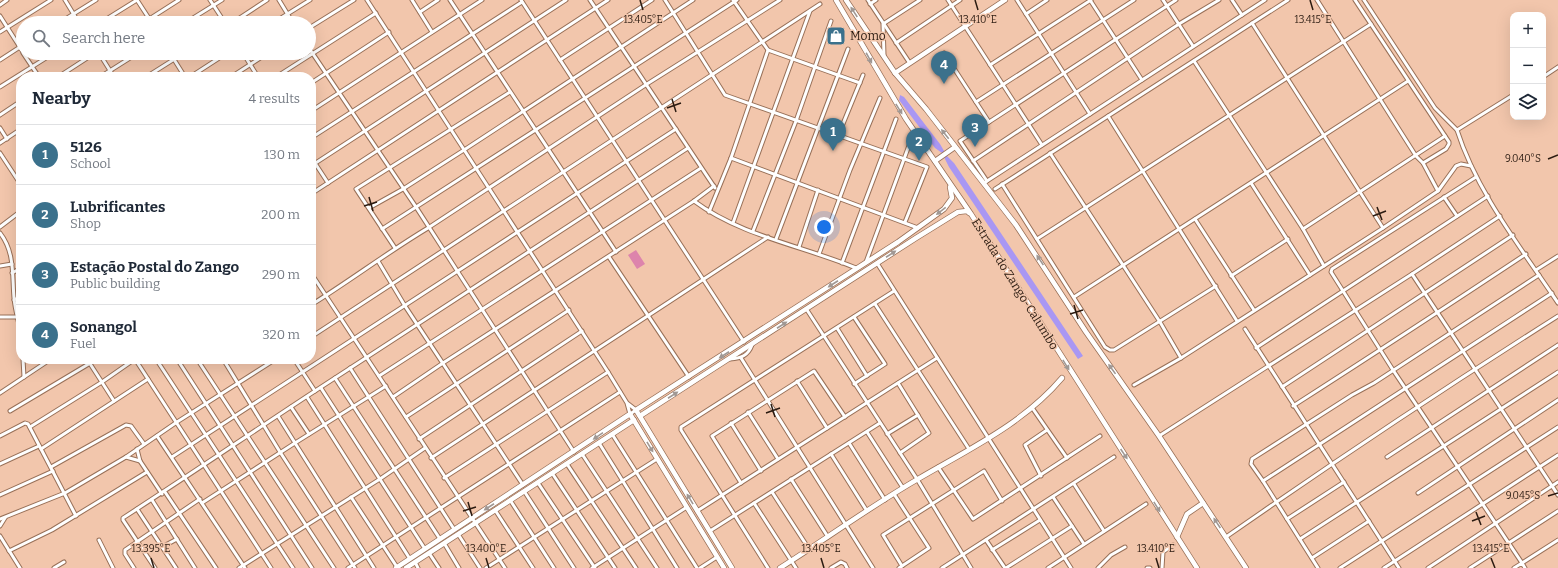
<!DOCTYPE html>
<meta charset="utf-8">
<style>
body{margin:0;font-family:Bitter,serif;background:#f6f6f7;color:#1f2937}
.controls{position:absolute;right:12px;top:12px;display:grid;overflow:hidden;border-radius:8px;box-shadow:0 4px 16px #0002}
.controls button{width:36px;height:36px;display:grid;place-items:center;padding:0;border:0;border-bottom:1px solid #e0e1e3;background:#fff;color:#1f2937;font:20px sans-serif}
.you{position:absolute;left:824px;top:227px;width:14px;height:14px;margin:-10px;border:3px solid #fff;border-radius:50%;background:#1a73e8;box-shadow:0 0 0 6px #1a73e833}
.badge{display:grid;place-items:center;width:26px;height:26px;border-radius:50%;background:#3b718c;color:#fff;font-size:13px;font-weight:700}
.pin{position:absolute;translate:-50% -33px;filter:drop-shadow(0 1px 2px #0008)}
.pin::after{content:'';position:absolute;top:21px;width:14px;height:12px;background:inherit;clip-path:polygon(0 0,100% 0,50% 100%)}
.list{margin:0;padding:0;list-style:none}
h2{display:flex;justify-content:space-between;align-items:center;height:52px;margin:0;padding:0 16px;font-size:17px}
h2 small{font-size:13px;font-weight:400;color:#747a83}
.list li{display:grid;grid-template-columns:26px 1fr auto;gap:12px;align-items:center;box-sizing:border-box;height:60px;padding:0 16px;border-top:1px solid #e0e1e3}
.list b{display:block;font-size:15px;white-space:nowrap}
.list p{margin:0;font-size:13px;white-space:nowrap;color:#747a83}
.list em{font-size:13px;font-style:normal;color:#747a83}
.icon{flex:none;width:22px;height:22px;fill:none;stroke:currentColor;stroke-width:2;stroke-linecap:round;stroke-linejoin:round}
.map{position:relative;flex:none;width:1558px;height:568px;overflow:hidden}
.search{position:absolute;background:#fff;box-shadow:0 4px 16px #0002;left:16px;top:16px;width:300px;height:44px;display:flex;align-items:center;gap:10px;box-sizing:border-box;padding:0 14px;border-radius:22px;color:#747a83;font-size:15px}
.panel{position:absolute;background:#fff;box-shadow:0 4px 16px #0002;left:16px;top:72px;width:300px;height:292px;border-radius:16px}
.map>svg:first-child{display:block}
.green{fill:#dd84ac}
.water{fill:#a997f3}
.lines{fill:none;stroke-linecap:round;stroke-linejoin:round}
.street-casing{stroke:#987058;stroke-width:5}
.secondary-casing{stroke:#987058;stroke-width:6}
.street{stroke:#fff;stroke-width:3}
.secondary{stroke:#fff;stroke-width:4.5}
.oneway{fill:#a09894}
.ticks{fill:none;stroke:#2b1b11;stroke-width:1.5}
.labels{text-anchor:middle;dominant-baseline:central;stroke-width:3;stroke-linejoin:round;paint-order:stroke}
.poi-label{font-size:12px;fill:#2b1b11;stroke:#f2c6ac;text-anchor:start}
.street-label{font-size:12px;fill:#2b1b11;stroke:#f2c6ac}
.ticks-label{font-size:10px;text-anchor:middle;fill:#2b1b11;stroke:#f2c6ac;stroke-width:3;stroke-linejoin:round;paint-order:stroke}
</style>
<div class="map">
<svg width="1558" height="568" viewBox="0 0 1558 568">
<rect width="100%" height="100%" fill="#f2c6ac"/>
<!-- green -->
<path class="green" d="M636 250 645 264 637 269 628 255Z"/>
<!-- water -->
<path class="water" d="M900 95 904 97 940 144 947 156 954 163 1083 356 1078 359 949 167 942 153 935 148 899 100Z"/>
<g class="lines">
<!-- street casing -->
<g class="street-casing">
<g id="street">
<path d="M65 0 79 23"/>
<path d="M137 0 152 23"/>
<path d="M210 0 225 23"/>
<path d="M279 0 293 23"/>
<path d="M367 0 608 372 627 403 630 414 636 410 627 403"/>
<path d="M412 0 432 32"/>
<path d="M450 0 616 252"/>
<path d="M521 0 744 342"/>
<path d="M590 0 715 188"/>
<path d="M665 0 725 95 927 167 905 222"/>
<path d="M868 0 909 62"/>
<path d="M948 0 1042 145"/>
<path d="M1017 0 1090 114"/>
<path d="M1090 0 1142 80"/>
<path d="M1163 0 1193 46"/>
<path d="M1232 0 1242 15"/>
<path d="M1317 0 1416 156 1423 163 1438 191"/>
<path d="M1355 0 1449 142V144L1446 149 1423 163"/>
<path d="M1364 0 1435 108 1457 130 1513 95"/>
<path d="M870 4 876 0"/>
<path d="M0 5 7 0"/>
<path d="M420 12 438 0"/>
<path d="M1026 14 1047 0"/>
<path d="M0 16 23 52"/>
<path d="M59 23 96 0"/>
<path d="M100 23 137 0"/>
<path d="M143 23 179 0"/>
<path d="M185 23 222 0"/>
<path d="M232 23 267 0"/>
<path d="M273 23 310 0"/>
<path d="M1252 23 1383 228"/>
<path d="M309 28 354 0"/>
<path d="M0 32 51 0"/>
<path d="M896 43 960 0"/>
<path d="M309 48 416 207 574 452"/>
<path d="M768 50 860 83"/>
<path d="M23 53 39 77"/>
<path d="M99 53 114 77"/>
<path d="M170 53 185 77"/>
<path d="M243 53 258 77"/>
<path d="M944 53 989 122"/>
<path d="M884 55 883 24 920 0"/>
<path d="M0 60 23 45"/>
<path d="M560 60 652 0"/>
<path d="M1194 61 1303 229 1324 266"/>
<path d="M990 65 1091 0"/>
<path d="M58 77 95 53"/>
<path d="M100 77 138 53"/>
<path d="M146 77 184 53"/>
<path d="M190 77 227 53"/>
<path d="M231 77 268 53"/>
<path d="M276 77 376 13"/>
<path d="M1543 77 1558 67"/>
<path d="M311 83 389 32"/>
<path d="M0 87 54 53"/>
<path d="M976 102 1134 0"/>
<path d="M311 111 482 0"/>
<path d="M0 115 21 101"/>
<path d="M1108 116 1237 321"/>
<path d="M0 128 7 139"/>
<path d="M1457 130C1477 193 1522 249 1558 303"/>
<path d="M838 136 863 75"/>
<path d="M311 138 522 2"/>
<path d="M0 143 21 129"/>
<path d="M0 153 21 185"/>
<path d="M1050 153 1160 322 1181 358"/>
<path d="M311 157 328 183"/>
<path d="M731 158 918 228"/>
<path d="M973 161 1179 24 1219 0"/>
<path d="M311 166 566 0"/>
<path d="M1476 177 1332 269 1331 272 1393 370 1522 563 1558 540"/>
<path d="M987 181 960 141 1176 0"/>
<path d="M984 183 1265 0"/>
<path d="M1251 183 1310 275"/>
<path d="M1002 184 1105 347 1110 350H1114L1216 286"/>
<path d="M995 189 1288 0"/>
<path d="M311 194 608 0"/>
<path d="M1444 197 1457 216"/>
<path d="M694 201C741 236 803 246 856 268"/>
<path d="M369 208 403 189 464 150 693 0"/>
<path d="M709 212 731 158 768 50 733 0"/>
<path d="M1195 219 1254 310"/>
<path d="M733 223 810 11"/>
<path d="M0 227 21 211"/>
<path d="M382 229 737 0"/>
<path d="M1303 229 1445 136"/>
<path d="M753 231 796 121 831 21"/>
<path d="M0 233C15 252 12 275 14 298 15 310 19 322 21 335"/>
<path d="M776 239 848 49"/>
<path d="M1037 239 1371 24"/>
<path d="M799 247 818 190"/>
<path d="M395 248 356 189 510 92"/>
<path d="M819 254 850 170 880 98"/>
<path d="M609 257 689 377"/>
<path d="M378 261 405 306 523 485"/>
<path d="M866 262 911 140"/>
<path d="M842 263 896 119"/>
<path d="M877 263 1071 568"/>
<path d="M0 266 12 264"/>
<path d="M1536 270 1558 256"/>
<path d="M12 273 21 268"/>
<path d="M311 273 505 568"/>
<path d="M1412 274 1500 216"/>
<path d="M1231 276 1288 239"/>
<path d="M1074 297 1408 81"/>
<path d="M14 300 21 296"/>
<path d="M875 304 969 449"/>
<path d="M311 305C351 280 388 252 428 228L647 84 780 0"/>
<path d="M807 310 917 479 971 568"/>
<path d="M0 317H18"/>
<path d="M837 328 867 376"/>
<path d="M1245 329 1399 568"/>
<path d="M311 337 820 4"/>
<path d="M1256 348 1488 196"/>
<path d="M741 358 873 568"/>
<path d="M23 359 24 377"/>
<path d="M87 359 114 401"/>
<path d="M135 359 271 568"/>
<path d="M156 359 293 568"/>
<path d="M177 359 312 568"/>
<path d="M197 359 334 568"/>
<path d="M223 359 280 452 355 568"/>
<path d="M730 359C741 358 748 356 752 345"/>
<path d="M350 368 454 529"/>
<path d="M379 376 701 168"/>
<path d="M335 378 440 539"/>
<path d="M797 381 827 428"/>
<path d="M898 383 929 433 900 453"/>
<path d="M854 384 885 364 854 317"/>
<path d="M1134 385 1181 358 1383 228 1438 191 1456 166 1461 164 1471 166"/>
<path d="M1282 387 1513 235"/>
<path d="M321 388 425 549"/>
<path d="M315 391 688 148"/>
<path d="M0 393 51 359"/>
<path d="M307 397 410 559"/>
<path d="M393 397 443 363 694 201 714 186"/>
<path d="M1293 406C1371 356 1449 305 1526 254"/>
<path d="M291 407 309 434"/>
<path d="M1033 409 1067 458"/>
<path d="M10 411 97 359"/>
<path d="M748 412 778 459"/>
<path d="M278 416 295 443 386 386"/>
<path d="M406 417 569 310"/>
<path d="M731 423 761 471"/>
<path d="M30 427 102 382 135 359"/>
<path d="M867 432 903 488"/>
<path d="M612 434 697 568"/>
<path d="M887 434 918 415"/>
<path d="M0 436 25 423 28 424 76 516"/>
<path d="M157 436 245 568"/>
<path d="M1159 436 1412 274 1558 495"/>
<path d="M419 439 582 331"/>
<path d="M599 443 677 568"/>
<path d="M849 443 885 500"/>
<path d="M41 449 148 379"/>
<path d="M137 449 140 461 162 494"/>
<path d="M582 454 657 568"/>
<path d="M831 454 867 511"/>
<path d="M126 457 140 461"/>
<path d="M172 457 676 129"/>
<path d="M1387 457 1558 345"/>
<path d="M431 458 768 237"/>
<path d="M0 464 39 446"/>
<path d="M567 464 636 568"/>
<path d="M51 467 126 425 131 426 144 444"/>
<path d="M938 467 973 519 1100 436"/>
<path d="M552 473 615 568"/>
<path d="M1041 476 1025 445 1047 430"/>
<path d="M444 478 608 372"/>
<path d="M791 479 828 537"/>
<path d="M1263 481 1251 464 1252 459 1352 395 1374 383 1539 275"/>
<path d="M538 483 595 568"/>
<path d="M741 483 712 436 814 371 845 417"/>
<path d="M1074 484 1104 531"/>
<path d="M524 491 574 568"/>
<path d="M165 492 216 568"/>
<path d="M772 492 809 549"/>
<path d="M1418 493 1558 400"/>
<path d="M894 494 929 548 899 568"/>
<path d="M0 495 53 471"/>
<path d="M351 497 397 567"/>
<path d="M1053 497 1084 544"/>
<path d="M152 500 195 568"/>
<path d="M510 500 554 568"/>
<path d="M202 503 295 443 374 568"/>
<path d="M754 503 796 568"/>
<path d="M137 509 176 568"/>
<path d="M495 510 533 568"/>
<path d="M697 511 937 358"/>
<path d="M0 519 65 493 126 457 177 422 276 359"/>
<path d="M1287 519 1344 482"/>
<path d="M0 526 5 518"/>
<path d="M710 531 880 423"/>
<path d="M458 534 480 568"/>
<path d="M0 536 20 568"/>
<path d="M1226 537C1335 461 1446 387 1558 316"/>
<path d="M1300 539 1558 372"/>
<path d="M99 540 113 568"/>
<path d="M986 540 1005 568"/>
<path d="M444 543 459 568"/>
<path d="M162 547 177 539"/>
<path d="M992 550 1040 520"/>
<path d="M9 551 52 530 147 472"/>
<path d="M429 553 439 568"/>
<path d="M1312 558 1369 521"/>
<path d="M415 562 418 568"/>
<path d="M902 566 883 535 984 471 1002 501"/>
<path d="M54 568 64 562"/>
<path d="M134 568 125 554V550L200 499"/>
<path d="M155 568 123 520V518C188 476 251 433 315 391L294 359"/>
<path d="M239 568 380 479 425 448"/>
<path d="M348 568 620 392"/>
<path d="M486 568 657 459"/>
<path d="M592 568 687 507"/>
<path d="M700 568 717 557"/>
<path d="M768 568 681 430V427L894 291"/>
<path d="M831 568 841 562 845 564 847 568"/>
<path d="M942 568 1114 457"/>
<path d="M1006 568 1072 526"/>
<path d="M1048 568 1146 504"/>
<path d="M1098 568 1111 555 1125 547"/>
<path d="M1147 568H1150"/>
<path d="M1162 568 1163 552 1173 545"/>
<path d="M1318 568 1263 481 1552 293"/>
<path d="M1340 568 1558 427"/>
<path d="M1384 568 1558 455"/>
<path d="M1428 568 1558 482"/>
<path d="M1470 568 1558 511"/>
<path d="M1514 568 1522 563 1525 568"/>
</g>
</g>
<!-- secondary casing -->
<g class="secondary-casing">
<g id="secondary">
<path d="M836 0 906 119 971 214 1197 568"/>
<path d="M846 0 895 73 926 109 1016 225 1086 332 1159 436 1246 568"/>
<path d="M895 73 1005 0"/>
<path d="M935 161 955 147"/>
<path d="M640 416 916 238 958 212 967 211 969 213"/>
<path d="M1177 537 1187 514 1203 503"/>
<path d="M396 568 630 414 724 568"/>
<path d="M406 568 634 420"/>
<path d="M732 568 636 410 898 242 944 209 952 198 950 187"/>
<path d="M780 568C826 539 871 506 918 479 969 449 1023 424 1062 378"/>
</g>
</g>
<!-- street -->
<use href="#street" class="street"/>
<!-- secondary -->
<use href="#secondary" class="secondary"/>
</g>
<!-- one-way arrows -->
<defs><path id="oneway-solid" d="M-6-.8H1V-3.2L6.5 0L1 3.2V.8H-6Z"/></defs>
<g class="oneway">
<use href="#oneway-solid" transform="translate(854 12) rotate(-123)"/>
<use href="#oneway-solid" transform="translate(869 58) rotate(61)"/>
<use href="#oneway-solid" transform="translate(899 109) rotate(58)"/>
<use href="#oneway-solid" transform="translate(945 134) rotate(-128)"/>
<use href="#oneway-solid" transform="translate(941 211) rotate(142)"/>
<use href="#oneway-solid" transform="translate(891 254) rotate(-33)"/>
<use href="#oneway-solid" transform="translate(1040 260) rotate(-124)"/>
<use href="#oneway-solid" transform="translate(833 284) rotate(147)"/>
<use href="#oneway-solid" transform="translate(782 325) rotate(-33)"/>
<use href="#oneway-solid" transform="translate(724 355) rotate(147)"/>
<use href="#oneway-solid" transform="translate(1066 365) rotate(58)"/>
<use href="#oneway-solid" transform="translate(1112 369) rotate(-126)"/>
<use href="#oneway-solid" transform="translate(673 395) rotate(-33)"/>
<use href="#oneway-solid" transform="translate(598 436) rotate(146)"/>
<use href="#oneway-solid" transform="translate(650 447) rotate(59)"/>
<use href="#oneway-solid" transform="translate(1124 454) rotate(56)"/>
<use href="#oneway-solid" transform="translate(690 499) rotate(-121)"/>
<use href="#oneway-solid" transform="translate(489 507) rotate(147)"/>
<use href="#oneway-solid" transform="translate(1157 507) rotate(58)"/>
<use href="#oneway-solid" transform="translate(1217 523) rotate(-124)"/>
</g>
<!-- ticks -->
<path class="ticks" d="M640 0 643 10M975 0 978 10M1310 0 1313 10M672 99 676 112M667 108 681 103M1548 159 1558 155M369 197 373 211M364 206 377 202M1377 207 1382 220M1373 216 1386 211M1074 305 1078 319M1070 314 1083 310M771 404 775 417M766 413 780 408M1548 496 1558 493M468 502 472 516M463 511 476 507M1476 512 1481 525M1472 521 1485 516M151 558 154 568M486 558 489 568M821 558 824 568M1156 558 1159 568M1491 558 1495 568"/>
<!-- icons -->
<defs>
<g id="shop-square" transform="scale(1)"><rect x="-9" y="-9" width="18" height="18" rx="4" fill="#3b718c" stroke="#f2c6ac"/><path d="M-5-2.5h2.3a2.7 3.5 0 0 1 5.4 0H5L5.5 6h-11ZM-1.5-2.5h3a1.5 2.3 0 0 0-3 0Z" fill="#fff"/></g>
</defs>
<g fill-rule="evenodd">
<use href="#shop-square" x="836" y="36"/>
</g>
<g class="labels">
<!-- poi labels -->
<g class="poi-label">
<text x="850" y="36">Momo</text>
</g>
<!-- street labels -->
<g class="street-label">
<text transform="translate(1015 284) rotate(58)">Estrada do Zango-Calumbo</text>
</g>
</g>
<g class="ticks-label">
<text x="643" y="23">13.405°E</text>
<text x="978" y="23">13.410°E</text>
<text x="1313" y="23">13.415°E</text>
<text x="1523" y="162">9.040°S</text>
<text x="1523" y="499">9.045°S</text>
<text x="151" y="552">13.395°E</text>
<text x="486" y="552">13.400°E</text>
<text x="821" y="552">13.405°E</text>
<text x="1156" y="552">13.410°E</text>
<text x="1491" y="552">13.415°E</text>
</g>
</svg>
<div class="controls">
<button>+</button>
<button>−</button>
<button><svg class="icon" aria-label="layers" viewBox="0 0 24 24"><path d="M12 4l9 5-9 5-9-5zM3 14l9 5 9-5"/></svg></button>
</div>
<div class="you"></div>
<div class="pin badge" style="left:833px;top:151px">1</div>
<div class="pin badge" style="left:919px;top:161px">2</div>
<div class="pin badge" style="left:975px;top:147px">3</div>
<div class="pin badge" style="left:944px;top:84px">4</div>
<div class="search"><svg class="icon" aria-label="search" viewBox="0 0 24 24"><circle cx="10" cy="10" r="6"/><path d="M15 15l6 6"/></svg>Search here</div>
<section class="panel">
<h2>Nearby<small>4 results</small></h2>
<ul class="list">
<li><span class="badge">1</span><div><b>5126</b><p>School</p></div><em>130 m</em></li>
<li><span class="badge">2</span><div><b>Lubrificantes</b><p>Shop</p></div><em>200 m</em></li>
<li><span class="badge">3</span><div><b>Estação Postal do Zango</b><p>Public building</p></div><em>290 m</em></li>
<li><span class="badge">4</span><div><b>Sonangol</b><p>Fuel</p></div><em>320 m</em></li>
</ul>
</section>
</div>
